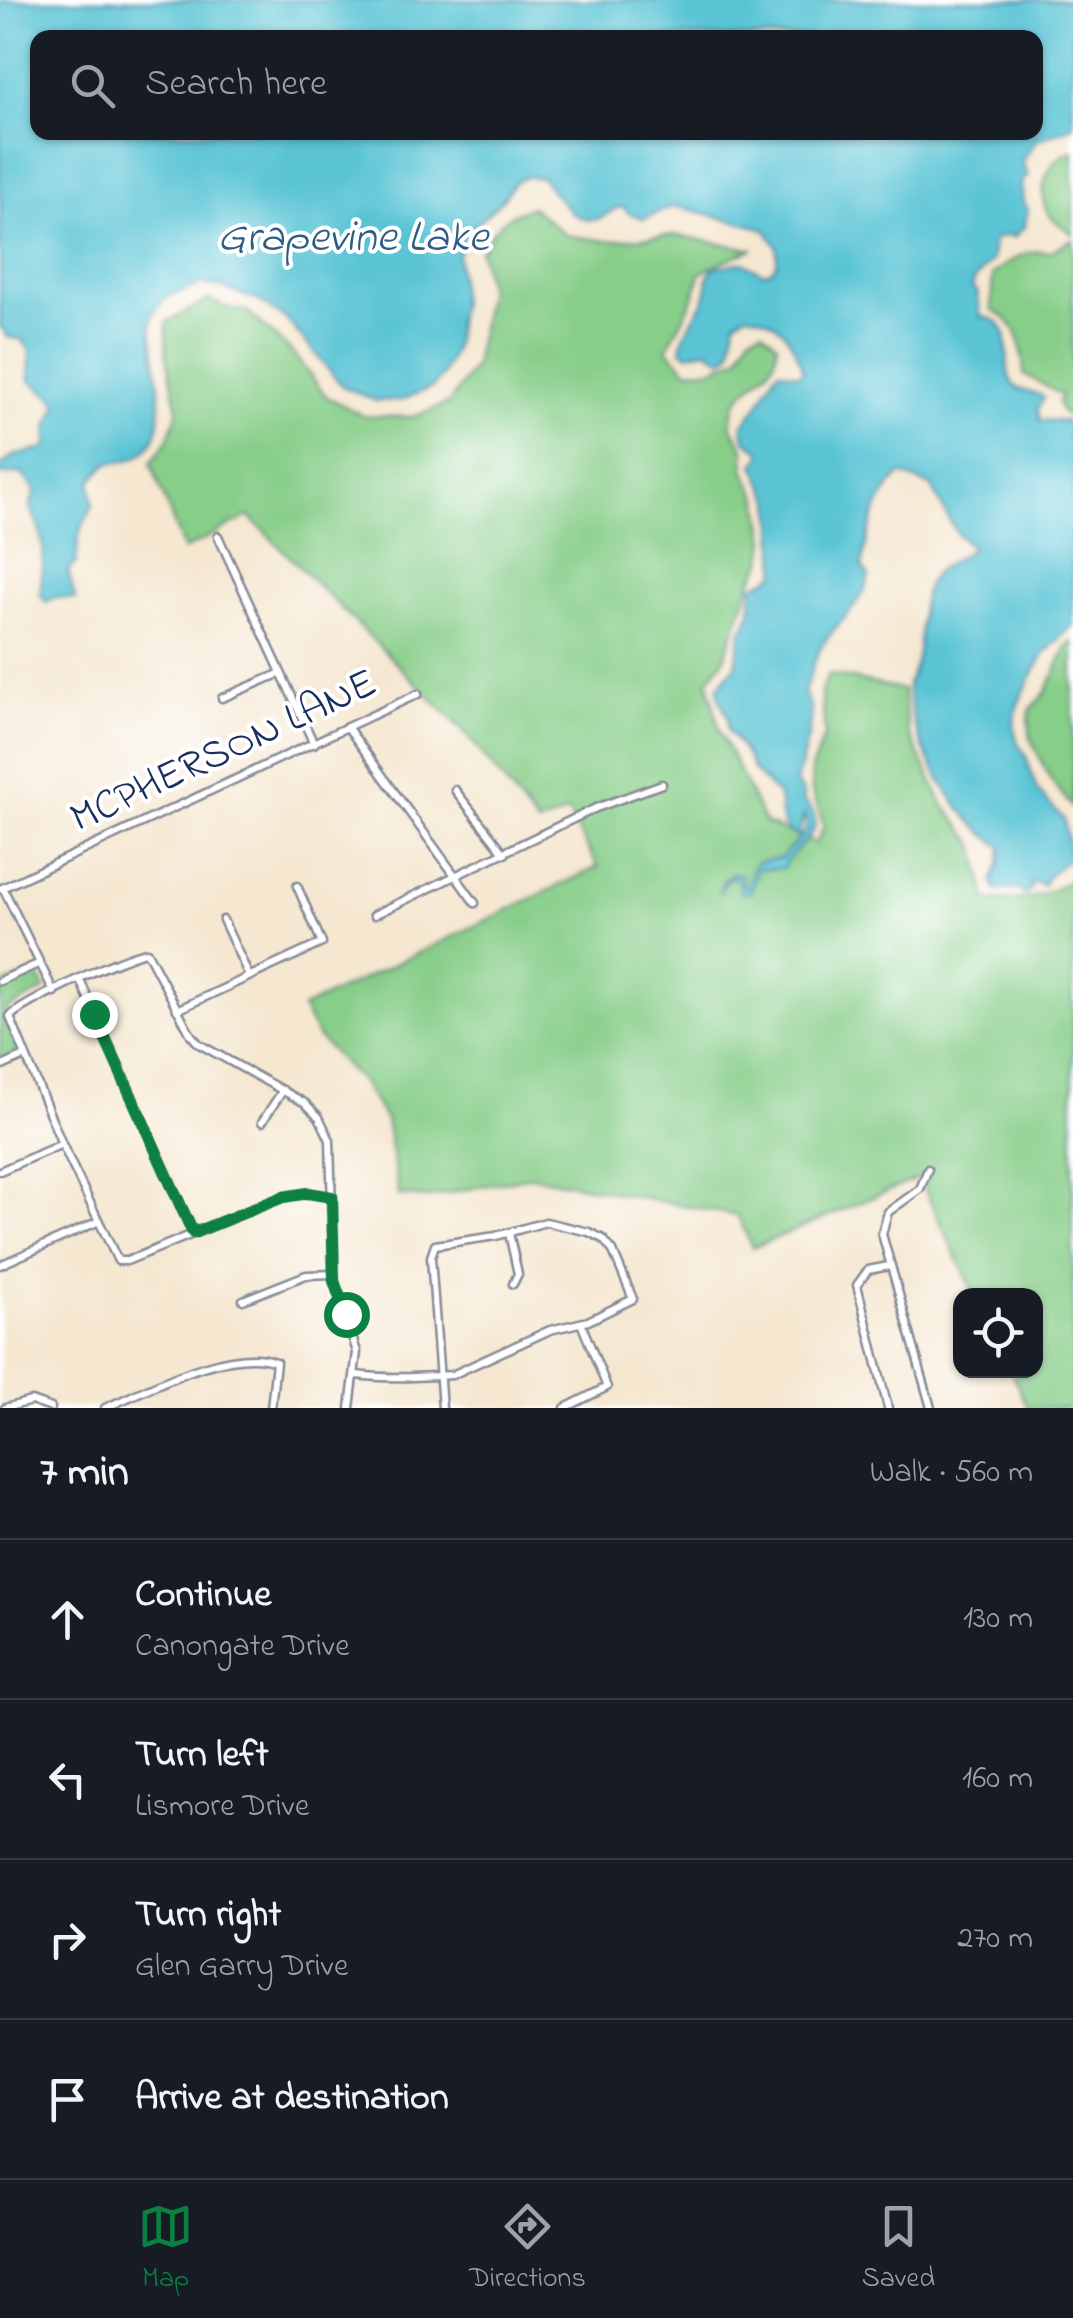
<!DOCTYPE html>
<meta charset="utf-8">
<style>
body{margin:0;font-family:"Indie Flower",sans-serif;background:#20242c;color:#f1f3f6}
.controls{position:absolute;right:30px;bottom:30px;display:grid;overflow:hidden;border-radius:20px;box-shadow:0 2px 8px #0004}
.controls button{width:90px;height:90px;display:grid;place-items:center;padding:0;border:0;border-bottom:2px solid #363941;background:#171b24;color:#f1f3f6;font:50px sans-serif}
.stop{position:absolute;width:30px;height:30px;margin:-22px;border:8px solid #0b8043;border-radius:50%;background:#fff}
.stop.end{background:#0b8043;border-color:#fff;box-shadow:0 2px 10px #0008}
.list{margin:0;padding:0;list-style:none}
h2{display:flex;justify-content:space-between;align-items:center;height:130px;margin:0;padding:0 40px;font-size:42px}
h2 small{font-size:32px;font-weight:400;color:#9ea1a6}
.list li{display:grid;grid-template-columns:65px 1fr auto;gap:30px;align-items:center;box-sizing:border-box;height:160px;padding:0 40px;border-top:2px solid #363941}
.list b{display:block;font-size:38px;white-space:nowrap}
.list p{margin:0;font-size:32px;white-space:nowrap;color:#9ea1a6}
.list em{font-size:32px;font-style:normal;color:#9ea1a6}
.icon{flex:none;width:55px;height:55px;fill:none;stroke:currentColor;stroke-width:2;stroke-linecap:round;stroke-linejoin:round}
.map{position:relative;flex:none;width:1073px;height:1408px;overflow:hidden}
.search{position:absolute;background:#171b24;box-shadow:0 2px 8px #0004;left:30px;right:30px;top:30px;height:110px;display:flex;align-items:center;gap:25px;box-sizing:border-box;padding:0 35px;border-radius:20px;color:#9ea1a6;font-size:38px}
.sheet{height:770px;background:#171b24}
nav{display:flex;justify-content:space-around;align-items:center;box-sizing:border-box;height:140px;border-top:2px solid #363941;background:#171b24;font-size:28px;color:#9ea1a6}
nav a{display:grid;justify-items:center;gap:5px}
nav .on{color:#0b8043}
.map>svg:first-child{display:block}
.park{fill:#87ce89;stroke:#517e74;stroke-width:2.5}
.water{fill:#5ac4d5;stroke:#3a7a9a;stroke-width:2.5;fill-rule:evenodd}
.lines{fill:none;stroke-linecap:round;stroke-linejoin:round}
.street-casing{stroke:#888b97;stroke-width:11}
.street{stroke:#fff;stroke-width:6}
.route{stroke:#0b8043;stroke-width:12}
.labels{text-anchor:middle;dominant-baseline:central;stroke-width:8;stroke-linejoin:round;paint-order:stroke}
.street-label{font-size:42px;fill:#1b2f5e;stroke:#fff}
.water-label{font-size:45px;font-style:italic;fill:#2e5c82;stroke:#fff}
</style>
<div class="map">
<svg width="1073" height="1408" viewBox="0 0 1073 1408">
<rect width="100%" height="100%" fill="#fff"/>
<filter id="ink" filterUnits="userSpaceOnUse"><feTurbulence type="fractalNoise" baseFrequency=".01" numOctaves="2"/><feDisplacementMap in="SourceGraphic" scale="20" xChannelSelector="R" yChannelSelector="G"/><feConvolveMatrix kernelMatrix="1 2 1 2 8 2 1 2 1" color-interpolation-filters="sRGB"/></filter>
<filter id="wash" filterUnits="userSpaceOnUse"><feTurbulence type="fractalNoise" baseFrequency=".0048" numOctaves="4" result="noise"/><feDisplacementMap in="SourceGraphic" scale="40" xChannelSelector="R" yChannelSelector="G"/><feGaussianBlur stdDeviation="2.25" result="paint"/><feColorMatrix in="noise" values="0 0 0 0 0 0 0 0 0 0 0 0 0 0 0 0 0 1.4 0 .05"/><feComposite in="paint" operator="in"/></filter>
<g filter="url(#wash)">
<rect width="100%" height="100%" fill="#f5e7d0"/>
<!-- park -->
<g class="park">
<path d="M1073 151V234C1065 227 1053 222 1048 213 1035 191 1049 157 1073 151Z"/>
<path d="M532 207 566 235 607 241 673 235 752 249C733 258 719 261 700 274 693 307 681 319 667 349L687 370 712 369 739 357 750 335 762 330 777 343C779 374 750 379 736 402 733 408 732 419 731 426L744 448 745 472 759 498 766 540 763 562 753 578 724 659 708 681 720 732 765 823 816 843 824 826 812 791 811 769 825 734 821 691 829 674 903 690 908 732 943 804 975 844 987 900C1020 902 1046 897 1073 878V1408H1028L1011 1371 1036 1370V1296L975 1295 919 1178 752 1248 738 1216 531 1176 426 1198 399 1195 386 1120 363 1084 318 1037 302 1008 598 867 568 812 538 825 465 732 249 516 184 550 151 463 169 438 178 410 166 352 167 322 209 300 229 309 247 311 291 351 326 396 364 416 413 417 449 403 474 366 488 288 480 251C493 228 507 213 532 207Z"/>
<path d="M1073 239V418L1062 412 1058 404 1061 395 1024 374C1023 347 1019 320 991 310L993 274C1012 260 1026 248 1050 252Z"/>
<path d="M1073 642V808L1051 780 1031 740 1029 723 1030 710 1046 692 1067 646Z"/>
<path d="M37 971 45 990 8 1009 5 1018 19 1050 0 1062V986Z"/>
</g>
<!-- water -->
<path class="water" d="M0 0H1073V126L1037 140 1022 161 1028 176 1021 182 1023 201 1028 209 1025 226 1013 238 1010 235 994 239 992 260 974 281 972 288 977 291 981 317C1022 319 998 368 1014 385 1022 394 1034 390 1044 397L1038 409 1040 420 1066 421 1071 432 1068 438 1073 448V625L1045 653 1032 675 1018 704 1014 724 1017 741 1026 756 1037 790 1064 819 1070 857 1047 877 1043 886 1031 882V889L1025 894 1017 889 996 890 993 881 1000 863 1002 847C963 822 932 774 916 730 911 715 910 699 907 684 928 651 912 606 933 575 939 565 963 558 972 547L957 534 931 486 901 474C876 498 867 533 862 567L869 576C864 605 835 623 821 647 813 661 811 677 804 692L811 709 809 733 796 783 803 793V801C837 830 790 847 783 868L758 869 751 892 741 893 740 883 735 877 727 879 719 893 724 880 732 873 742 875 743 885 748 887 753 867 758 862 781 858 805 832 807 824 804 815 799 835H793C776 821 783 812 778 795L754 771 744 751 728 730V717L719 698 718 687 736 665 741 633 751 612 753 586 773 576 777 570 772 502 754 465 761 457 760 450 745 440 742 426 757 407 775 374 779 370 797 374 803 371C792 339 782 318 746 314L736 321 731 352 723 359 706 350 688 354 682 350C679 325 712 307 707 279L713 268 743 262 763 273 771 271 777 263V247L765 229 680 207H671L644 219 628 213 624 207C611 207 612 214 601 218 573 228 556 194 541 177H526L514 182 504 198 466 234 458 255 460 300 454 350 441 377 433 387 402 400 376 401 342 386 286 319 258 300 220 287 202 284 166 297 153 313 151 324C154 372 186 463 108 463L91 481 93 505 79 534 76 563 68 570 75 599 55 597 46 602 40 595C44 562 48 538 30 508L35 489 21 473 0 475V467L13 456 46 448 49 423 58 405 50 395 30 381 29 349 21 339 8 337 0 326ZM38 38H1036V132H38Z"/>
</g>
<g filter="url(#ink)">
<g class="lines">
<!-- street casing -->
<g class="street-casing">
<g id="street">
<path d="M218 536 314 744"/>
<path d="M222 698 281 673"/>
<path d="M348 728 475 903"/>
<path d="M455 790 505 854"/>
<path d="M3 888 54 992"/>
<path d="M0 889 418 694"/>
<path d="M374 915 596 808 662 784"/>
<path d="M223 920 249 976"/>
<path d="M80 980 193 1233"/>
<path d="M0 981 40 963"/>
<path d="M177 1010 322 943 297 886"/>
<path d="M0 1067 25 1056"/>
<path d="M262 1122 283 1090"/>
<path d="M928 1169 920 1189 888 1212 882 1234 931 1408"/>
<path d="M0 1171 62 1144"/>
<path d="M333 1197 309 1193 283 1197 127 1261H118L62 1144 10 1017C21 1003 128 954 147 952L191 1035 199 1044 305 1103 319 1117 330 1140 334 1281 357 1352 350 1408"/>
<path d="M509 1233 518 1274 513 1284"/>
<path d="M0 1265 97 1222"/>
<path d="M243 1300 306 1275 334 1274"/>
<path d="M356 1375C388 1379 420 1377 452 1375L550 1330 588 1321 633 1299 613 1251 603 1239 589 1232 546 1222 496 1236 435 1245 431 1257 442 1408"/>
<path d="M5 1408 31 1401 51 1408"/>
<path d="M105 1408C147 1390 231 1344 276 1362L271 1408"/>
<path d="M565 1408 607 1387 581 1323"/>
<path d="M888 1408 857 1285 868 1270 889 1266"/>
</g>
</g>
<!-- street -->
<use href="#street" class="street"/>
</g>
</g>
<g class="lines" filter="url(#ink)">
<!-- route -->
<path class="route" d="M94 1014 193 1233 283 1197 308 1193 332 1197 334 1281 346 1314"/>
</g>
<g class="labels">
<!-- street labels -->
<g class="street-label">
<text transform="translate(224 752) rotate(-25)">MCPHERSON LANE</text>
</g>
<!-- water labels -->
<g class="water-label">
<text x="353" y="239">Grapevine Lake</text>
</g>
</g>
</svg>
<div class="controls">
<button><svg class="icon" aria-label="locate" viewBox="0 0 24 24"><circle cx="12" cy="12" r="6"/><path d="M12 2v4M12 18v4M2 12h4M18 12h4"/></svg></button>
</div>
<div class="stop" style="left:346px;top:1314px"></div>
<div class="stop end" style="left:94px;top:1014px"></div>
<div class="search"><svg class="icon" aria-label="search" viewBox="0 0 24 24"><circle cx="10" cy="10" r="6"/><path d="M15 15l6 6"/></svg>Search here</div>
</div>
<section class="sheet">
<h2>7 min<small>Walk · 560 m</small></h2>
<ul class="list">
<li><svg class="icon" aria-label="ahead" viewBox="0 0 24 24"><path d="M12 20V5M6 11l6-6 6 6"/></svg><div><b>Continue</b><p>Canongate Drive</p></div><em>130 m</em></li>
<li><svg class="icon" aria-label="left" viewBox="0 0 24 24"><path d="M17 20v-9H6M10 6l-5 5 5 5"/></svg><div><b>Turn left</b><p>Lismore Drive</p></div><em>160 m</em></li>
<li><svg class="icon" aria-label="right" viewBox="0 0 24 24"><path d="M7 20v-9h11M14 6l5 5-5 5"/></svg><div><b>Turn right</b><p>Glen Garry Drive</p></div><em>270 m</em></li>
<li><svg class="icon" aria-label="arrive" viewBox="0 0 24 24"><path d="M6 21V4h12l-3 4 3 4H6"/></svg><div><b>Arrive at destination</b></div></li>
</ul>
</section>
<nav>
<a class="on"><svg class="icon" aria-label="map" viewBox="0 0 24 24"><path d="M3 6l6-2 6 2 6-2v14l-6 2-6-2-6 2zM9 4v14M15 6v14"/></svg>Map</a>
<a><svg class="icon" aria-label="directions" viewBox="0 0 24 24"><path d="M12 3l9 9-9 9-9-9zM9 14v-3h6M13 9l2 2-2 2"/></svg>Directions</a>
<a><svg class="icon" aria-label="saved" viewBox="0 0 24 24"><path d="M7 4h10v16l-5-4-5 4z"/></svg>Saved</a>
</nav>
